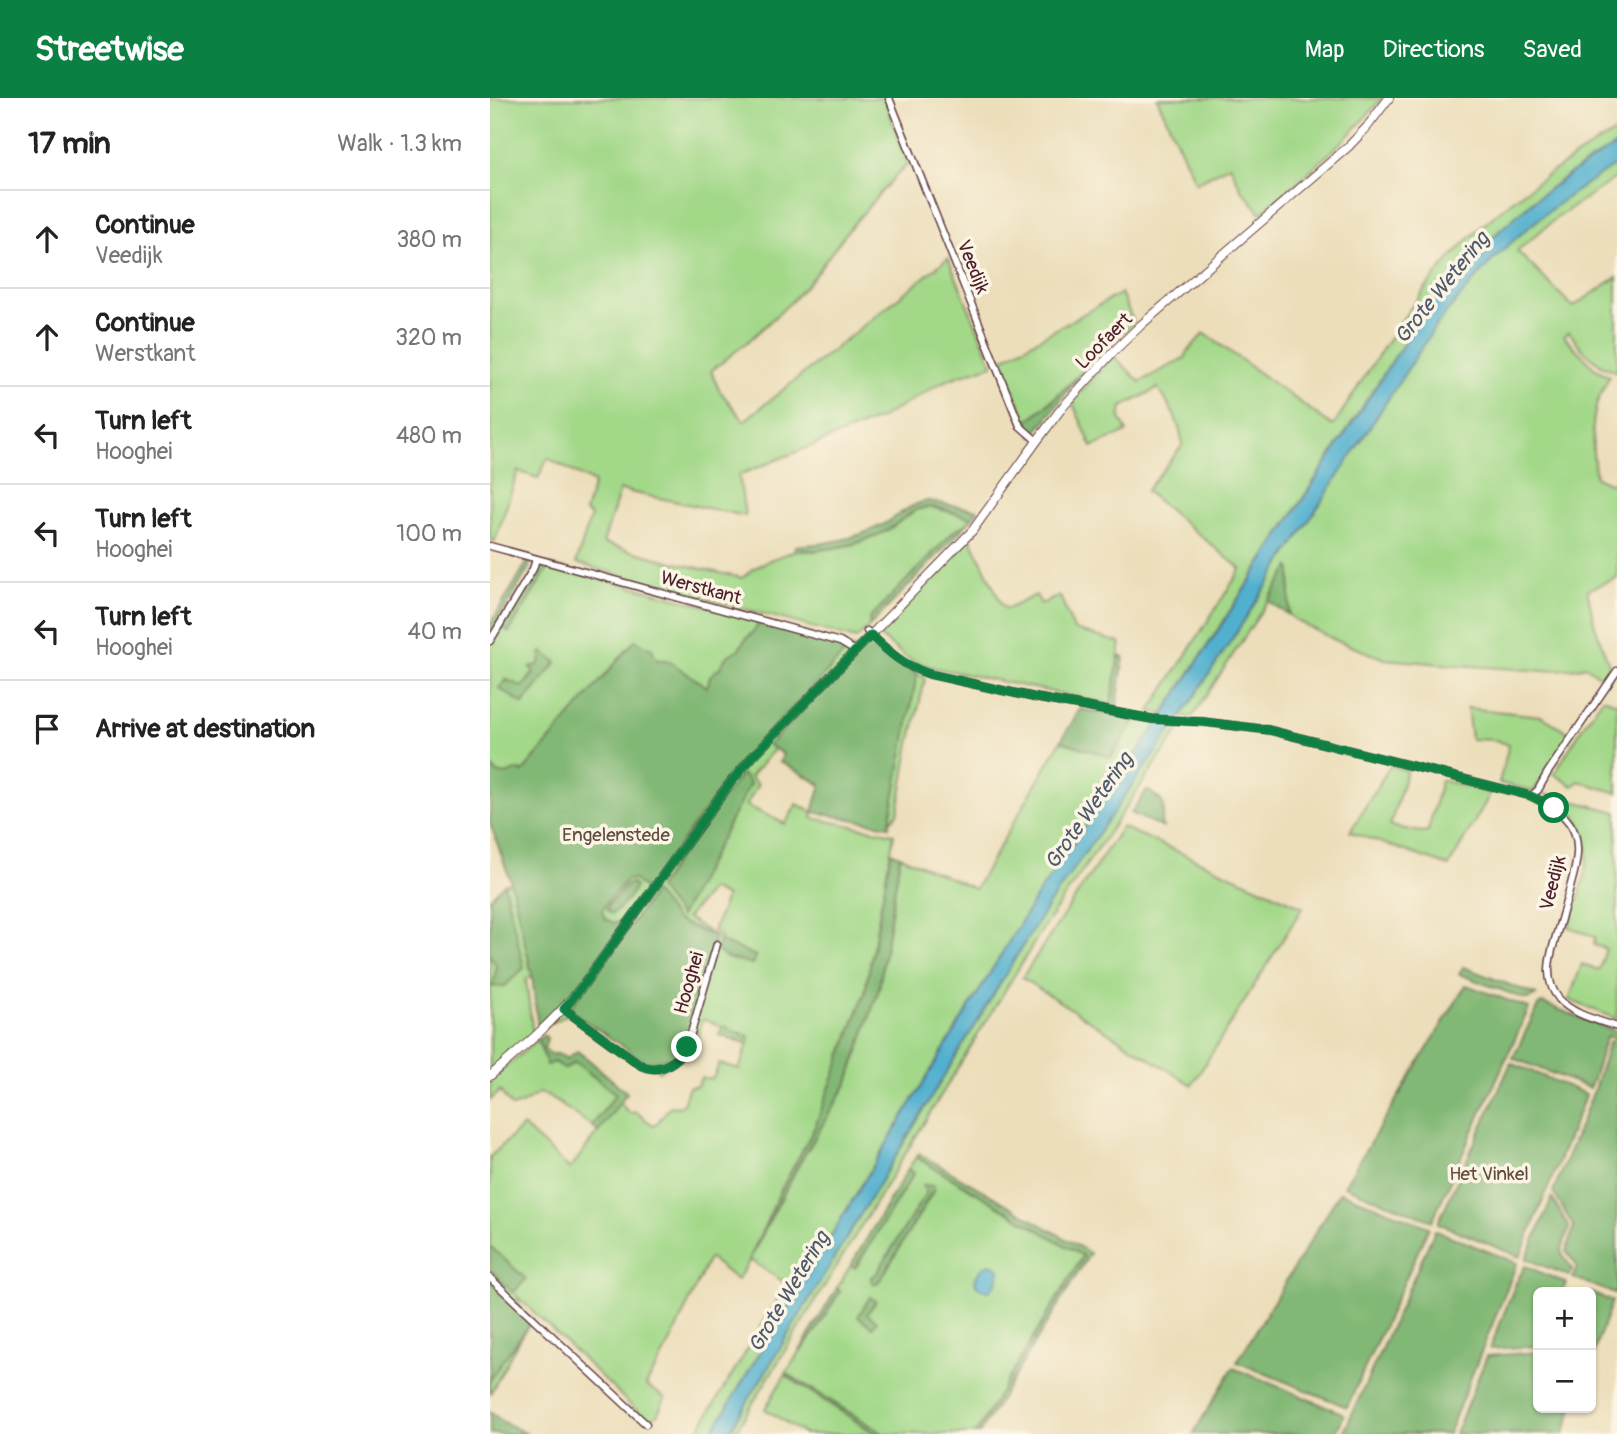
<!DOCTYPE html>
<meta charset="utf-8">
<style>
body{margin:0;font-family:Pangolin,sans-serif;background:#f2f2f2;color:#222}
.controls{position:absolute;right:21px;bottom:21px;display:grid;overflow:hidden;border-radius:10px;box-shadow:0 2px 5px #0004}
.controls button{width:63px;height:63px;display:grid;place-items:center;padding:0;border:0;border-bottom:2px solid #e0e0e0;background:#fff;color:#222;font:35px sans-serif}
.stop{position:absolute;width:21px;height:21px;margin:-16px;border:5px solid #0b8043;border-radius:50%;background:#fff}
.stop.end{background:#0b8043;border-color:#fff;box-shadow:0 2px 7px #0008}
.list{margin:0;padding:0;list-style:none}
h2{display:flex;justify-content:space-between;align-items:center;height:91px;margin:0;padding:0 28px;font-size:30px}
h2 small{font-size:23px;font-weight:400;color:#767676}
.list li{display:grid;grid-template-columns:46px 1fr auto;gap:21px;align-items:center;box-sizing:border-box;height:98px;padding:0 28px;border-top:2px solid #e0e0e0}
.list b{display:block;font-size:26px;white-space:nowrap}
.list p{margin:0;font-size:23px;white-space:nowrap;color:#767676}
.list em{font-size:23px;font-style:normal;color:#767676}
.icon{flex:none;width:38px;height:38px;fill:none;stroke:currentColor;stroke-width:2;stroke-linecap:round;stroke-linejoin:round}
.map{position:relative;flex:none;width:1127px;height:1336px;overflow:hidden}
header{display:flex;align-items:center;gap:42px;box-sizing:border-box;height:98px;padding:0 35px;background:#0b8043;color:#fff}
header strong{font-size:33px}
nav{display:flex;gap:38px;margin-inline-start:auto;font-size:24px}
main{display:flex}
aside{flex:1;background:#fff}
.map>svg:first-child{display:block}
.green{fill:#a3d889;stroke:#767c5a;stroke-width:2;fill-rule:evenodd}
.forest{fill:#82b875;stroke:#666c50;stroke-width:2}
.water{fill:#51b0cf;stroke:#4e687d;stroke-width:2}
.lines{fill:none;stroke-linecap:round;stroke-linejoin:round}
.minor-casing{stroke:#623c40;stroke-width:9}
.tertiary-casing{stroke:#623c40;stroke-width:10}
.minor{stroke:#fff;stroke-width:6}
.tertiary{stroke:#fff;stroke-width:8}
.route{stroke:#0b8043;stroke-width:9}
.labels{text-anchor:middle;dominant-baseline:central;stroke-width:7;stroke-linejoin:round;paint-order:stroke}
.street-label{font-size:19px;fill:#4a1f2b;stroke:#fcf5e5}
.park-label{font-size:19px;fill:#604d42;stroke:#fcf5e5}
.water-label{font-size:21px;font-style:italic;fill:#4d596d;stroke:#fcf5e5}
</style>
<header>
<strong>Streetwise</strong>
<nav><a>Map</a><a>Directions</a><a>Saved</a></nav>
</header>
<main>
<aside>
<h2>17 min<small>Walk · 1.3 km</small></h2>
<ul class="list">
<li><svg class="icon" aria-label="ahead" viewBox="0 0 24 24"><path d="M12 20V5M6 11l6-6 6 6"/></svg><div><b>Continue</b><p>Veedijk</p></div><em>380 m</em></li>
<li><svg class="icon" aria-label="ahead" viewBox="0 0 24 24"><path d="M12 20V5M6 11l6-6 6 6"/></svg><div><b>Continue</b><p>Werstkant</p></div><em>320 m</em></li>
<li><svg class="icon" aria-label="left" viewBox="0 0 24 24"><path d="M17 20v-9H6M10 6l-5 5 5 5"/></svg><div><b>Turn left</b><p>Hooghei</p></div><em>480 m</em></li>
<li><svg class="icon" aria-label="left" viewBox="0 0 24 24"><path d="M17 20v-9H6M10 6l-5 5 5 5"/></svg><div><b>Turn left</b><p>Hooghei</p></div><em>100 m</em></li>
<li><svg class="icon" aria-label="left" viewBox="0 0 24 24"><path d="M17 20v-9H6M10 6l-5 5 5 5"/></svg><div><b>Turn left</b><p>Hooghei</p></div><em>40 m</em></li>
<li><svg class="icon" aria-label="arrive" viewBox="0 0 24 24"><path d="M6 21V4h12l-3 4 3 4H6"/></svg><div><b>Arrive at destination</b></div></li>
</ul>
</aside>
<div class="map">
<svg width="1127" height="1336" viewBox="0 0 1127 1336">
<rect width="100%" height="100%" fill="#fcf5e5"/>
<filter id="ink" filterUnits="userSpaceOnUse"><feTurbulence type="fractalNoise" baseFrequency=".0143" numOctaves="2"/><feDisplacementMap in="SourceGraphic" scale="14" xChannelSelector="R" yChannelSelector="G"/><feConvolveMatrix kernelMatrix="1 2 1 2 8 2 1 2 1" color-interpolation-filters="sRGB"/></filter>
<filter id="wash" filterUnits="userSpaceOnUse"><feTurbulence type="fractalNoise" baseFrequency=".00686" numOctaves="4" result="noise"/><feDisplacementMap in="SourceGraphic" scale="28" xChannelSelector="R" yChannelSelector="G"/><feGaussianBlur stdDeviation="1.57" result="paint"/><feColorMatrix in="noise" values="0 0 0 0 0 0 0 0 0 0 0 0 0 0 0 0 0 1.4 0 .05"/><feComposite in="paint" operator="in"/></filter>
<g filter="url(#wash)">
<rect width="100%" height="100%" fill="#ecdeba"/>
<!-- green -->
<g class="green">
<path d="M0 0H394L418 66 399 85 359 131 323 179 301 204 261 241 221 273 229 292 254 323 458 160 503 267 468 278 451 285 391 320 249 377 255 418 130 392 113 445 178 463 252 480 263 471 280 462 304 453H325L366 446 398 432 426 412 440 409 482 420 477 426 465 432 380 520 379 529 366 541 86 465 101 418 95 414 104 385 58 360 48 380 28 373 5 443 0 442Z"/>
<path d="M667 0H892C857 44 814 78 771 115L751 91 740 67 706 85Z"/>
<path d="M1127 33V47C1036 97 964 169 907 255L673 616 660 613 751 471 656 393 692 348C692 327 679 307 668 290L632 309 630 320 637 334 602 349 584 308V301L623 257 650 284 696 259 697 254 714 235 843 328C887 260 929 187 988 132 1030 93 1078 62 1127 33Z"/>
<path d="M1127 66V79L1065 121 1027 153 1083 209 1127 179V274L1111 267 1093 252 1079 234 1074 238 1104 270 1119 278C1115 287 1110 296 1107 305 1100 329 1102 355 1106 379L1119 385 1127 384V480L1097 492 1105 528 1122 575 1116 583 1096 568C1082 572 1068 571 1054 573L952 566 895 561 847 543 809 524 799 517 801 471 800 469 703 618 689 619 701 604 945 229C966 204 986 178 1010 155 1045 121 1085 92 1127 66Z"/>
<path d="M631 195 644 225C608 258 575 293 537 323L511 262Z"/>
<path d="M480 439 512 507 517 511 546 497 551 506 570 498 584 532 631 545 621 606 446 570 425 564 413 557 387 536Z"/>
<path d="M60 467 270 522 265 532 255 542 249 551 236 559 229 571 224 574 220 579 219 584 274 524 370 552 388 549 426 573 435 581 419 650 408 715 398 726 338 692 299 667 295 655 287 648 260 679 268 687 256 707 295 726 307 706 323 714 322 720 404 736 375 894 325 1029 290 1094 269 1142 309 1066 358 984 389 890 410 758 485 791 571 643 621 659 646 621 668 625 546 799 221 1336H206L297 1186 260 1162 247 1182 219 1160 181 1243 156 1287 175 1300 167 1317 162 1320 152 1318 27 1198 36 1229 0 1296V1059L33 1028 80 1071 131 1003 134 1010 140 1015 146 1014 163 1027 167 1025 180 1008C198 1012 193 1000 199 989L207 988 211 980 220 981 224 979 229 966 249 971 260 939 213 921C203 957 202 955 169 973L88 911 61 925 53 882 40 879 36 882 43 937 0 973V858C10 866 5 878 3 888L9 887 0 803 17 785 30 787 0 716V549L11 529 19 533ZM145 543 30 684V672L33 674ZM50 564 33 606 17 582 32 589 44 574 41 569 48 568ZM221 791 236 799 223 833 231 838 230 841 197 820Z"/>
<path d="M1113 600 1127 605V695L1089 683 1083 688 1064 676 1092 630Z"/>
<path d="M977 610 1051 618 1080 635 1044 693 1009 685 1019 647 1005 642 981 641Z"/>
<path d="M685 626H693L555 827 244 1336H238L532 849 559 806Z"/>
<path d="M900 668 917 672 900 728 931 734 938 733 951 682 1001 695 959 768 860 734Z"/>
<path d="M1055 696 1127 714V921L1079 902 1092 866 1109 872 1116 851 1104 847 1105 839 1079 829C1095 776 1121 727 1055 696Z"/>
<path d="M632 729 813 809 702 987 532 880Z"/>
<path d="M48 942 52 954 59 965 64 964 75 971 85 964 126 996 102 1028 57 997 49 995 33 1005 22 1009 10 993 0 1002V981Z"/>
<path d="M426 1059 593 1158 485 1336H394L296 1275 310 1253 327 1231 350 1193 347 1190 361 1167 366 1169 424 1075 418 1071ZM444 1088V1092L392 1179 387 1184 381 1179 387 1175 436 1095Z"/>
<path d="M295 1277 386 1336H314L275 1311Z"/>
</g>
<!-- forest -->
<g class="forest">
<path d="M593 274 543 338 537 323 561 304Z"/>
<path d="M438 403 488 412 482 420C469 416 452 409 439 409 421 410 410 425 396 433 367 448 336 453 304 453L305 448C335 446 363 442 390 428 402 423 411 413 423 408 427 405 433 404 438 403Z"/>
<path d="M477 426 379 529 380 520 465 432Z"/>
<path d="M39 461 40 468 0 538V527Z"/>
<path d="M60 467 19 534 12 529 45 472 53 468Z"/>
<path d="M800 469 801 471 799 517 778 503Z"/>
<path d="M270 522 355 546 358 551C324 590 285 625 252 664 217 705 188 750 157 793L143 781 136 782 117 804 112 813 115 821 124 825 129 824 132 827 88 890 48 931 42 877 21 784 0 725V668C11 679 12 678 25 672L33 674 145 542 163 552 164 558 168 562H177L217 589 220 579 224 574 229 571 236 559 249 551 255 542 265 532Z"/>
<path d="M377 546H383L388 548 416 570 427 576 399 728 323 714 331 686 290 664 293 656 278 647Z"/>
<path d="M52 554 67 564 33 606 9 590 17 582 33 589 44 575 40 569 48 567 50 564Z"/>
<path d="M629 559H634L627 607 621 606Z"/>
<path d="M590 611 646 621 621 659 571 643Z"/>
<path d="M252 676 260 686 190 819 168 790 207 731Z"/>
<path d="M657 692C677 706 675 704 671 727L674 730 641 715Z"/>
<path d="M401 754 410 758 389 890 358 984 309 1066 259 1162 290 1094 325 1029 375 894Z"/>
<path d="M141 785 145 789C140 799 131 810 122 816L117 812 118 807 137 787Z"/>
<path d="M14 786 34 870 15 888 2 889C5 878 10 866 0 858V800Z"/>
<path d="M164 794 186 822 223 838 224 841 195 956 157 965 81 913 80 910 101 883Z"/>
<path d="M229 843 266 858 262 866C247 861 240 865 227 853Z"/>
<path d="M973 869 1046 897 1039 901H1035L969 876Z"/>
<path d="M976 887 1039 910 942 1123 854 1088Z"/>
<path d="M1052 905 1127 934V941L1118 938 1115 942 1103 981 1099 990 1023 960 1048 908Z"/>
<path d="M233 928 260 939 258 946 229 937Z"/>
<path d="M53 937 57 940 54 951 61 956H69L77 961 87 953 99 962 137 995 108 1034 102 1028 126 996 85 964 74 971 64 964 57 967 48 942Z"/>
<path d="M1121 943 1127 945V1190L1125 1196 1083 1180 1087 1168 1076 1153 1084 1129 1063 1094 1103 995 1119 944Z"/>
<path d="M1021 965 1096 996 1030 1159 948 1125Z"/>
<path d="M428 1055 600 1155 489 1336H485L593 1158 426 1059Z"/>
<path d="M418 1071 424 1075 365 1170 361 1167Z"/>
<path d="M433 1087 444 1088V1091L392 1179 387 1185H383L381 1182V1179L387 1175 436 1095Z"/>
<path d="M850 1094 939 1129 857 1309 747 1264Z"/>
<path d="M1062 1100 1079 1129 1071 1154 1082 1171 1079 1178 1036 1161Z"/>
<path d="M945 1132 1027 1165 958 1336H853Z"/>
<path d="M0 1148 36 1181 23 1195 0 1172Z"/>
<path d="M1035 1168 1076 1185 1072 1194H1048V1248L1000 1251 1026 1185Z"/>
<path d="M0 1183 43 1222 13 1262 0 1283Z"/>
<path d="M347 1190 350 1193 327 1231 305 1261Z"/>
<path d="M1101 1195 1122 1203 1101 1262Z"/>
<path d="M380 1199 386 1203 377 1216 387 1223 383 1229 368 1219Z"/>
<path d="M1048 1254V1310H1083L1074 1336H965L997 1258Z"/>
<path d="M743 1270 852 1315 854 1317 845 1336H703Z"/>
<path d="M296 1275 394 1336H386L295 1277Z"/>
<path d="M0 1314 13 1324 37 1336H0Z"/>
</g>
<!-- water -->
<g class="water">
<path d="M1127 47V66C1085 92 1045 121 1010 155 986 178 966 204 945 229L701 604 559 806 532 849 238 1336H221L546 799 668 625 931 219C985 150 1049 90 1127 47Z"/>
<path d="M499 1166 506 1168 509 1171C510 1181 506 1186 499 1193 477 1190 485 1174 499 1166Z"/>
</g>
</g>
<g filter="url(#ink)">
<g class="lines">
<!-- minor casing -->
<g class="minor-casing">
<g id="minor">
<path d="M399 0 530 328 547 343"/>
<path d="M0 448 350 544 365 553"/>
<path d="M377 533C398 553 411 567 439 576L547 600 662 621 714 624 779 632 1041 698C1092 721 1094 743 1079 793 1074 811 1069 828 1064 845 1058 865 1055 884 1069 901 1083 917 1108 922 1127 929"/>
<path d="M0 543 43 471 46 461"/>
<path d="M1041 698 1048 692 1058 674 1127 573"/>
<path d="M74 911 152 968C169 976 187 964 197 949L227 846"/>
<path d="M0 1180 156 1326"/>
</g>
</g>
<!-- tertiary casing -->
<g class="tertiary-casing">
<path id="tertiary" d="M0 978C35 948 70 918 97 882L240 685 264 657 482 433 547 343 571 311 624 253 651 227 858 49 877 29 899 0"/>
</g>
<!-- minor -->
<use href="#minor" class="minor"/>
<!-- tertiary -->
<use href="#tertiary" class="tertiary"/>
</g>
</g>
<g class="lines" filter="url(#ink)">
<!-- route -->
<path class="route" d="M197 949C187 964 169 976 152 968L74 911 97 882 240 685 264 657 381 537C399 555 415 568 439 576L547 600 662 621 714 624 779 632 1041 698 1064 710"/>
</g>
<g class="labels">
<!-- street labels -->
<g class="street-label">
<text transform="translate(483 169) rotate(68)">Veedijk</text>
<text transform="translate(614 243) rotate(-45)">Loofaert</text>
<text transform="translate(211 490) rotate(15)">Werstkant</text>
<text transform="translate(1063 785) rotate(-76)">Veedijk</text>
<text transform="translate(199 885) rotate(-74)">Hooghei</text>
</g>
<!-- park labels -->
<g class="park-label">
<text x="126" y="737">Engelenstede</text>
<text x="999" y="1076">Het Vinkel</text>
</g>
<!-- water labels -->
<g class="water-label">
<text transform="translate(952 190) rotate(-51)">Grote Wetering</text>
<text transform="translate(599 713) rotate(-55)">Grote Wetering</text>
<text transform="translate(299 1194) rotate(-59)">Grote Wetering</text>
</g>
</g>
</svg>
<div class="controls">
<button>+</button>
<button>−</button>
</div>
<div class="stop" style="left:1064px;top:710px"></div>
<div class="stop end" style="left:197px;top:949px"></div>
</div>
</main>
